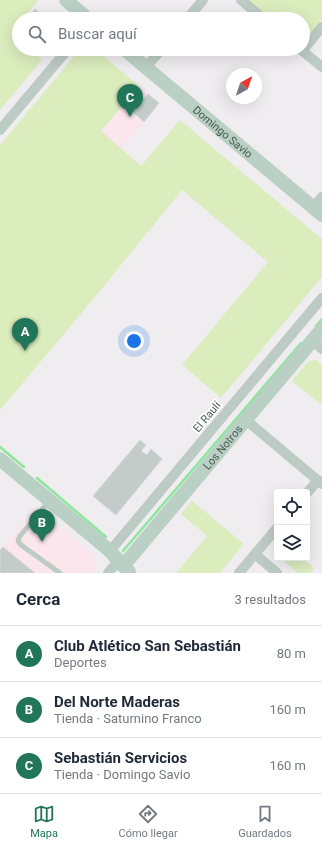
<!DOCTYPE html>
<html lang="es">
<meta charset="utf-8">
<style>
body{margin:0;font-family:Roboto,sans-serif;background:#f6f6f7;color:#1f2937}
.controls{position:absolute;right:12px;bottom:12px;display:grid;overflow:hidden;border-radius:4px;box-shadow:0 4px 16px #0002}
.controls button{width:36px;height:36px;display:grid;place-items:center;padding:0;border:0;border-bottom:1px solid #e0e1e3;background:#fff;color:#1f2937;font:20px sans-serif}
.compass{position:absolute;left:226px;top:68px;width:36px;height:36px;border-radius:50%;background:#fff;box-shadow:0 4px 16px #0002;rotate:40deg}
.you{position:absolute;left:134px;top:341px;width:14px;height:14px;margin:-10px;border:3px solid #fff;border-radius:50%;background:#1a73e8;box-shadow:0 0 0 6px #1a73e833}
.badge{display:grid;place-items:center;width:26px;height:26px;border-radius:50%;background:#217659;color:#fff;font-size:13px;font-weight:700}
.pin{position:absolute;translate:-50% -33px;filter:drop-shadow(0 1px 2px #0008)}
.pin::after{content:'';position:absolute;top:21px;width:14px;height:12px;background:inherit;clip-path:polygon(0 0,100% 0,50% 100%)}
.list{margin:0;padding:0;list-style:none}
h2{display:flex;justify-content:space-between;align-items:center;height:52px;margin:0;padding:0 16px;font-size:17px}
h2 small{font-size:13px;font-weight:400;color:#747a83}
.list li{display:grid;grid-template-columns:26px 1fr auto;gap:12px;align-items:center;box-sizing:border-box;height:56px;padding:0 16px;border-top:1px solid #e0e1e3}
.list b{display:block;font-size:15px;white-space:nowrap}
.list p{margin:0;font-size:13px;white-space:nowrap;color:#747a83}
.list em{font-size:13px;font-style:normal;color:#747a83}
.icon{flex:none;width:22px;height:22px;fill:none;stroke:currentColor;stroke-width:2;stroke-linecap:round;stroke-linejoin:round}
.map{position:relative;flex:none;width:322px;height:573px;overflow:hidden}
.search{position:absolute;background:#fff;box-shadow:0 4px 16px #0002;left:12px;right:12px;top:12px;height:44px;display:flex;align-items:center;gap:10px;box-sizing:border-box;padding:0 14px;border-radius:22px;color:#747a83;font-size:15px}
.sheet{height:220px;background:#fff}
nav{display:flex;justify-content:space-around;align-items:center;box-sizing:border-box;height:56px;border-top:1px solid #e0e1e3;background:#fff;font-size:11px;color:#747a83}
nav a{display:grid;justify-items:center;gap:2px}
nav .on{color:#217659}
.map>svg:first-child{display:block}
.commercial{fill:#fae6ec}
.green{fill:#dbecbd}
.lines{fill:none;stroke-linecap:round;stroke-linejoin:round}
.stream{stroke:#8ce69c;stroke-width:2.5}
.building{fill:#c4ccc9;stroke:#d1d8d6}
.lane{stroke:#bccbc3;stroke-width:5}
.street{stroke:#bccbc3;stroke-width:10}
.secondary{stroke:#bbd0c5;stroke-width:14}
.labels{text-anchor:middle;dominant-baseline:central;stroke-width:3.5;stroke-linejoin:round;paint-order:stroke}
.street-label{font-size:11px;fill:#46594f;stroke:#fff}
</style>
<div class="map">
<svg width="322" height="573" viewBox="0 0 322 573">
<rect width="100%" height="100%" fill="#efedef"/>
<!-- commercial -->
<g class="commercial">
<path d="M139 86 159 103 121 149 101 132Z"/>
<path d="M36 507 96 557V567L92 573H0V550Z"/>
</g>
<!-- green -->
<g class="green">
<path d="M0 0H36L38 1 23 19H19V24L11 34 19 41V49H29L42 60 0 110Z"/>
<path d="M247 0H322V19L307 38 303 40V19H270Z"/>
<path d="M80 49H95L139 86 101 131 141 166 180 120 322 239V277L221 398 182 365 268 262 182 190 99 292 0 410V145Z"/>
<path d="M316 360 322 365V402L320 404 292 381 309 361Z"/>
<path d="M192 501 244 544 220 573H176L207 536 181 514Z"/>
<path d="M280 558H302L314 568 310 573H298Z"/>
</g>
<g class="lines">
<!-- stream -->
<g class="stream">
<path d="M316 326 322 319"/>
<path d="M0 447 24 467"/>
<path d="M37 478 106 537"/>
<path d="M123 551 301 343"/>
</g>
</g>
<!-- building -->
<g class="building">
<path d="M35 9 47 19H27Z"/>
<path d="M134 92 144 99 133 112 123 105Z"/>
<path d="M148 94 159 103 144 122 133 112Z"/>
<path d="M140 440 146 445 141 451 147 455 151 449 162 459 116 515 93 496Z"/>
<path d="M3 547 14 556 35 573H0V550Z"/>
</g>
<g class="lines">
<!-- lane -->
<path class="lane" d="M49 501 20 536 18 541 21 545 60 573"/>
<!-- street -->
<g class="street">
<path d="M241 0 264 19"/>
<path d="M187 19 203 0"/>
<path d="M300 49 322 67"/>
<path d="M302 51 322 27"/>
<path d="M146 67 162 49"/>
<path d="M0 130 68 49"/>
<path d="M313 208 322 197"/>
<path d="M313 341 322 349"/>
<path d="M246 420 322 484"/>
<path d="M307 493 318 480"/>
<path d="M110 551 322 298"/>
<path d="M255 554 277 573"/>
<path d="M108 573 119 560"/>
<path d="M239 573 277 528"/>
</g>
<!-- secondary -->
<g class="secondary">
<path d="M66 0 88 19"/>
<path id="s1" d="M124 49 322 215"/>
<path d="M0 459 110 551 129 572"/>
<path id="s2" d="M123 566 322 329"/>
</g>
</g>
<g class="labels">
<!-- street labels -->
<g class="street-label">
<text stroke="none"><textPath href="#s1" startOffset="129">Domingo Savio</textPath></text>
<text transform="translate(207 417) rotate(-50)">El Raulí</text>
<text stroke="none"><textPath href="#s2" startOffset="155">Los Notros</textPath></text>
</g>
</g>
</svg>
<div class="controls">
<button><svg class="icon" aria-label="locate" viewBox="0 0 24 24"><circle cx="12" cy="12" r="6"/><path d="M12 2v4M12 18v4M2 12h4M18 12h4"/></svg></button>
<button><svg class="icon" aria-label="layers" viewBox="0 0 24 24"><path d="M12 4l9 5-9 5-9-5zM3 14l9 5 9-5"/></svg></button>
</div>
<svg class="compass" viewBox="-18 -18 36 36"><path d="M0-13l5 13h-10z" fill="#e53935"/><path d="M0 13l5-13h-10z" fill="#747a83"/></svg>
<div class="you"></div>
<div class="pin badge" style="left:25px;top:351px">A</div>
<div class="pin badge" style="left:42px;top:542px">B</div>
<div class="pin badge" style="left:130px;top:117px">C</div>
<div class="search"><svg class="icon" aria-label="search" viewBox="0 0 24 24"><circle cx="10" cy="10" r="6"/><path d="M15 15l6 6"/></svg>Buscar aquí</div>
</div>
<section class="sheet">
<h2>Cerca<small>3 resultados</small></h2>
<ul class="list">
<li><span class="badge">A</span><div><b>Club Atlético San Sebastián</b><p>Deportes</p></div><em>80 m</em></li>
<li><span class="badge">B</span><div><b>Del Norte Maderas</b><p>Tienda · Saturnino Franco</p></div><em>160 m</em></li>
<li><span class="badge">C</span><div><b>Sebastián Servicios</b><p>Tienda · Domingo Savio</p></div><em>160 m</em></li>
</ul>
</section>
<nav>
<a class="on"><svg class="icon" aria-label="map" viewBox="0 0 24 24"><path d="M3 6l6-2 6 2 6-2v14l-6 2-6-2-6 2zM9 4v14M15 6v14"/></svg>Mapa</a>
<a><svg class="icon" aria-label="directions" viewBox="0 0 24 24"><path d="M12 3l9 9-9 9-9-9zM9 14v-3h6M13 9l2 2-2 2"/></svg>Cómo llegar</a>
<a><svg class="icon" aria-label="saved" viewBox="0 0 24 24"><path d="M7 4h10v16l-5-4-5 4z"/></svg>Guardados</a>
</nav>
